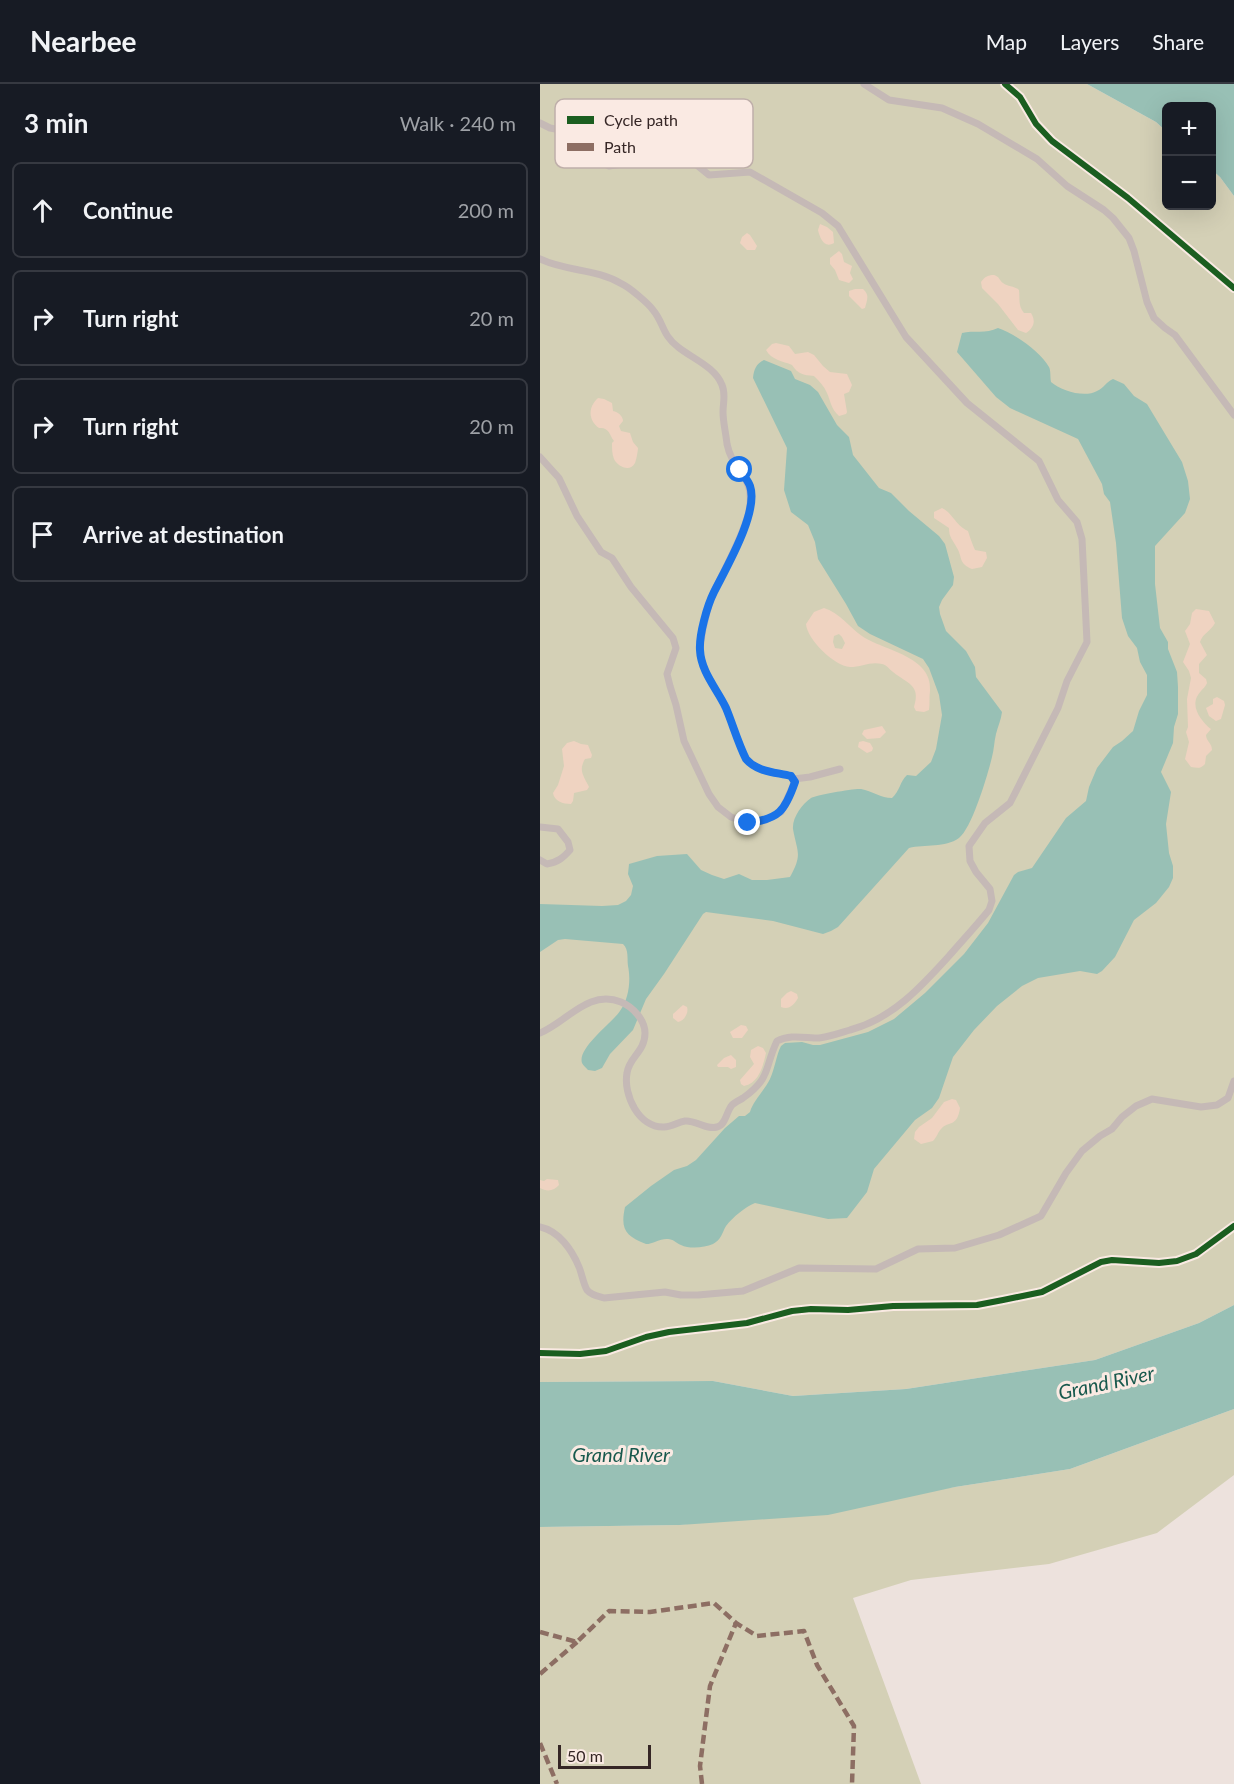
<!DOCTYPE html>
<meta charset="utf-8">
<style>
body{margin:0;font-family:Lato,sans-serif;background:#242831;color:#f1f3f6}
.controls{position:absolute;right:18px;top:18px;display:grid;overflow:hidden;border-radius:9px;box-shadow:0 6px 24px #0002}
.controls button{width:54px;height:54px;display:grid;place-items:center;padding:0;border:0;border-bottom:2px solid #363941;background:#171b24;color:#f1f3f6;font:30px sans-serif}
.scale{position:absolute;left:18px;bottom:15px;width:93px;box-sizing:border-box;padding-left:6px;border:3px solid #352625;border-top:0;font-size:16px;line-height:21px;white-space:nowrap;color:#352625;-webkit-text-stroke:4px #faeae3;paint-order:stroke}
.stop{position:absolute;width:18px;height:18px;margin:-14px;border:4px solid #1a73e8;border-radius:50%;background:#fff}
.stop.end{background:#1a73e8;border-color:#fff;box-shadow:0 2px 6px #0008}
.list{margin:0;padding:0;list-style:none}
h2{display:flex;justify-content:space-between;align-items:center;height:78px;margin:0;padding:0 24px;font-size:26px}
h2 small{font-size:20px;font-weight:400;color:#9ea1a6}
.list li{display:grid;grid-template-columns:39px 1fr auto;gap:18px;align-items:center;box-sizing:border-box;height:96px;margin:0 12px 12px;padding:0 12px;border:2px solid #363941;border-radius:9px}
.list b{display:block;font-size:22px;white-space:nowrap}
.list em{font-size:20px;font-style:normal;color:#9ea1a6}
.icon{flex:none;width:33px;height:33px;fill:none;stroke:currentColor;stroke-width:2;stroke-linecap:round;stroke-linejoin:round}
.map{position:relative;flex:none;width:694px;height:1700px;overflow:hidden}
header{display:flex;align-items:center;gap:36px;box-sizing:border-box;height:84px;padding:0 30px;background:#171b24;border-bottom:2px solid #363941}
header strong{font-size:28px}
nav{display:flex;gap:33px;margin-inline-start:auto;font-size:21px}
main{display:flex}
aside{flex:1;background:#171b24}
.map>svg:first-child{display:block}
.green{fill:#d4d0b6}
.sand{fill:#efd3c1;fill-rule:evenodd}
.water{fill:#98c0b5}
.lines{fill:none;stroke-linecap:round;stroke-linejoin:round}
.service{stroke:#c5b9b6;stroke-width:7}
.quiet{stroke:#8d6e63;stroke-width:4.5;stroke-dasharray:9 4.5;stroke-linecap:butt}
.cycleway-casing{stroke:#faeae3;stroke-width:10}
.cycleway{stroke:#1b5e20;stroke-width:6}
.route{stroke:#1a73e8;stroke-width:8}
.labels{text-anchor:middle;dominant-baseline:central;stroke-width:6;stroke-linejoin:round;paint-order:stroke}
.water-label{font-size:20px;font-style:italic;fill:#18594d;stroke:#faeae3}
.key{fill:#faeae3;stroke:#bfafaa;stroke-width:1.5}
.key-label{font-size:16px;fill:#352625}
</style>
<header>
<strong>Nearbee</strong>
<nav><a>Map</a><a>Layers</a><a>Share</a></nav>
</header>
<main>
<aside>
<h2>3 min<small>Walk · 240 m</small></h2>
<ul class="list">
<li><svg class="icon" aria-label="ahead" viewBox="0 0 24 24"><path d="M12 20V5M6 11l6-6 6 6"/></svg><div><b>Continue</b></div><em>200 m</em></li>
<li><svg class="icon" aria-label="right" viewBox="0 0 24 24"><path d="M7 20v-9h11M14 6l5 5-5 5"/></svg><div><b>Turn right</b></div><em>20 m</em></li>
<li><svg class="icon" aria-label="right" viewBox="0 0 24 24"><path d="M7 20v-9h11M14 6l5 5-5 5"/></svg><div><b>Turn right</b></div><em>20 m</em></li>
<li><svg class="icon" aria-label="arrive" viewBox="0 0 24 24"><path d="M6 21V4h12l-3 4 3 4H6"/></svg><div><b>Arrive at destination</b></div></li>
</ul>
</aside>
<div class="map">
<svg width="694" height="1700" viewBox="0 0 694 1700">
<rect width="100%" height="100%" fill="#ede2dd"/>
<!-- green -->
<g class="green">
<path d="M0 0H547L616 38 626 47V122H672V86L680 93 694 112V1221L659 1239 555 1276 366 1305 253 1312 173 1297 0 1298Z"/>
<path d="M694 1325V1391L617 1449 509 1480 371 1496 313 1514 381 1700H0V1443L140 1441 415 1403 530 1385Z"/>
</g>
<!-- sand -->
<g class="sand">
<path d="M280 140 287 143 293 148 294 159C284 165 280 154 278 146Z"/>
<path d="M207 149 210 151 217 162 215 166H207L200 159 202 153Z"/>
<path d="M299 167 302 170 304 178 312 182 310 189 313 195 309 199 299 196 295 186 290 180V174Z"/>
<path d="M454 191C460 193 459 196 463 199 468 203 475 202 479 206 480 215 478 222 484 229H491C496 237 494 244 486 249L478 246 458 220 442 204 441 198C445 193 447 191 454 191Z"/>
<path d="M315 205H323C330 211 327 216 325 224L322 225 309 212V207Z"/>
<path d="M236 259 249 262 255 270 268 268 274 271 283 282 290 288 307 290 312 301 309 308 304 310 307 328 306 330 299 332C291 325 291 318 287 309 284 302 279 297 274 292 263 291 258 290 252 281 243 277 231 276 226 266L232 260Z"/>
<path d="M58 314 64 315 72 319 73 327C78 328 83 332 83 337L79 342 81 347 90 349 93 358 98 364C98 367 96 377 95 379 90 389 77 382 74 375 72 370 72 365 72 359L74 357C69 350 69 343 59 344 48 336 48 323 58 314Z"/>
<path d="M402 424C413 429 414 440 428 447 430 453 432 460 435 466L446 468 447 474 442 483 432 485C418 479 423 474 417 464 413 456 409 454 409 444L394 434V428Z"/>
<path d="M284 524C300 529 309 543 322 552 344 567 393 572 390 607 389 613 390 619 389 626L384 628 376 627 374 623C381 601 368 600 353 588 349 585 347 581 342 580 331 577 321 583 310 583 294 582 267 555 266 540L274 528ZM299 550 302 553 305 559 302 565 295 564 293 558 294 552Z"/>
<path d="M656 525 669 527 675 539C671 547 663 549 660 558L667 571 659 580V589L666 595 667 599C665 604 661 606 658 611 650 623 662 638 671 645L666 651C666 657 672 659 672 666L666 672 665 680C661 685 657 684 651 683L645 675 649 658 646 648 648 643 647 615 651 594 649 587 643 578 650 560 645 547 650 540 652 529Z"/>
<path d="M677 613 684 617 685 621 681 635 676 637 669 632 666 624 673 620V615Z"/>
<path d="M342 642 346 648 340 654 327 655 322 650 324 646Z"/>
<path d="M34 657 41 660 48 661 52 671 51 674 45 675C38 687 44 692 49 703L47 706 34 709 33 717 31 720C23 720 14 717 13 709L18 701 24 682 22 665 27 659Z"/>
<path d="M323 657 330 659 333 664 332 667 327 669 318 663 319 658Z"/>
<path d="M251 907 257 910 258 914C254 921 249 926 241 923V915L247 909Z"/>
<path d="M143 921 147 923C149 929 144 937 138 938L133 934V930Z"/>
<path d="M201 941 206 942 208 946 202 954H193L190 948Z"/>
<path d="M218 962 223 964 226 969C223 982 219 999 204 1002L201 1000 200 996 214 980 210 973 211 966Z"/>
<path d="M191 971 196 976V983L191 985 188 983H178L177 981 184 974Z"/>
<path d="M412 1015 416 1016 420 1024C417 1044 409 1036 401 1045 398 1048 397 1053 393 1057L381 1060 374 1055 375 1048 379 1043 392 1034 404 1018Z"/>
<path d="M7 1095 18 1096 19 1101C14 1107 7 1108 0 1104V1096L4 1097Z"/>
</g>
<!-- water -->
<g class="water">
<path d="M547 0H694V112L680 93 672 86V22H626V47L616 38Z"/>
<path d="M458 244C474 249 501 268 509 283 511 287 510 293 511 298 521 307 545 314 557 307 564 304 566 298 573 295L584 300 594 312 607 320 642 378 648 397 650 415 645 429 615 462V500L620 544 628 558V565L637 588 638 603V630L634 643 633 659 621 688 631 708 626 740 629 769 633 782V794L629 803 616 819 594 836 575 873 562 887 557 890 540 887 498 894 482 902 457 922 434 946 413 973 399 1014 392 1024 375 1036 334 1085 327 1108 307 1134 288 1135 215 1119C205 1123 193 1133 186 1142 182 1149 181 1156 173 1160 164 1164 149 1165 141 1161 136 1159 133 1155 128 1155 121 1154 113 1160 106 1160 86 1152 80 1146 85 1123L111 1102 134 1086 147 1082 156 1076 185 1044 199 1032H205L210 1028C213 1017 224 1007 230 995 235 984 236 972 241 962L245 959 262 958 273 961H280L328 948 354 935 385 909 424 870 448 839 474 791 478 788 492 784 526 734 546 717 549 703 557 684 573 663 582 657 593 647 599 627 607 611V591L600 578 597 564 588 552 582 534 576 459 570 418 564 410 562 400 538 355 470 324 456 313 417 268 422 249C433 246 446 250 458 244Z"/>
<path d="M224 276 251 287 255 295 270 301 278 308 297 341 309 353 313 371 339 404 351 409 369 427 399 452 405 460 414 493 413 501 402 516 399 523 400 530 406 547 426 567 435 583 436 593 462 628C461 636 458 642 456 650 454 658 454 666 452 673 448 690 432 744 419 754 405 764 385 760 369 764L298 843 291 847 283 850 233 837 166 828 163 830 124 890 106 915 93 946 70 970 62 984 55 987 48 986C46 984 43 981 42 979 37 964 73 938 80 927 89 915 91 896 88 882 87 874 89 866 83 860L25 855 18 856 0 868V820L62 822 78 821 86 817 91 811 93 802 88 790 89 780 117 772 147 770 161 786 172 791 184 795 199 790 212 796H227L250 793C263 770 257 768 253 745 252 734 262 720 271 714 275 711 316 704 321 705 332 707 341 714 352 714 360 707 360 697 367 691L376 692 391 678 396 665 402 631 399 611 389 584 383 575 330 550 318 542 306 520 278 475 275 458 268 441 251 428 244 406 247 364 213 294C214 285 216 280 224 276Z"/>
<path d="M694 1221V1325L530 1385 415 1403 288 1431 140 1441 0 1443V1298L173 1297 253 1312 366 1305 555 1276 659 1239Z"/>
</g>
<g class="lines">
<!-- service -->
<g class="service">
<path d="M324 0 349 16 402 24 438 40 497 75 527 102 564 126 573 134 589 154 594 167 607 218 614 234 625 244 635 251 694 331"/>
<path d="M0 39 10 44 21 46 41 60 56 74 69 82 82 80 91 72 107 65 127 64 151 71 158 82 169 91 210 88 282 129 298 142 366 253 427 319 499 377 518 416 537 438 542 455 547 558 527 597 518 624 470 719 445 739 429 762 430 777 436 788 450 805 452 817 449 826C436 842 422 857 409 872 381 903 352 935 310 946 300 949 289 953 279 954 265 954 250 950 237 957 224 984 232 993 203 1014 200 1016 195 1018 192 1021 186 1028 186 1041 177 1043 166 1046 156 1036 145 1037 138 1038 132 1043 124 1043 99 1044 83 1011 87 989 89 973 105 968 105 949 105 936 93 923 81 918 48 905 27 938 0 949"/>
<path d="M0 175C27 188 55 184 82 200 89 203 109 220 113 226 124 239 122 251 138 263 153 275 175 283 182 301 186 310 183 319 183 328 183 338 186 350 187 360 193 390 218 392 208 431 200 459 185 483 173 510 168 520 166 533 163 545 162 552 160 560 160 567 162 589 177 605 186 624 193 641 198 659 206 675 217 688 236 688 251 692L254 695 253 702 241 728 226 736 208 739 191 733 178 723 169 710 144 657 136 621 130 602 127 590 136 564 133 554 91 503 72 474 61 468 37 432 19 394 0 373"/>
<path d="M254 695 270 693 300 685"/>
<path d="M0 743 18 745 28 758 30 766C23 774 18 778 7 780L0 776"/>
<path d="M0 1143C19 1147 32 1166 39 1183 42 1190 43 1199 47 1206 51 1211 57 1212 64 1214L125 1208 141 1211H158L203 1207 259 1184 336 1185 378 1165 415 1164 459 1151 501 1132 526 1089 542 1067 560 1052 572 1045 582 1033 596 1022 612 1015 661 1023 677 1021 688 1014 694 997"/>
</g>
<!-- quiet -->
<g class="quiet">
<path d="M0 1548 37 1558 69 1527 110 1528 174 1519 196 1539 217 1552 264 1547 277 1581 314 1642 312 1700"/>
<path d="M0 1590 37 1558"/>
<path d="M0 1659 17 1700"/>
<path d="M162 1700 160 1682 170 1602 196 1539"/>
</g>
<!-- cycleway casing -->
<g class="cycleway-casing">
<g id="cycleway">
<path d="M465 0 480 13 496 40 512 57 588 114 694 204"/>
<path d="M0 1269 40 1270 66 1267 106 1253 129 1248 207 1239 252 1227 271 1225 308 1226 353 1222 437 1221 463 1216 502 1208 561 1178 572 1176 619 1179 637 1177 656 1170 694 1142"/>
</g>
</g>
<!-- cycleway -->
<use href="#cycleway" class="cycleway"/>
</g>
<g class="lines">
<!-- route -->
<path class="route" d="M200 386C203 391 208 396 210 402 219 428 186 484 174 508 167 522 159 551 160 566 161 588 177 605 186 624 193 641 198 659 206 675 217 688 235 688 251 692L255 698C245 727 239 735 208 739"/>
</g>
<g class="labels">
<!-- water labels -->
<g class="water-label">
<text transform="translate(566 1298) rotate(-12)">Grand River</text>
<text x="81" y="1370">Grand River</text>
</g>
</g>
<!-- legend -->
<rect x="15" y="15" width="198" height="69" rx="9" class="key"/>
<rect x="27" y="32" width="27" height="8" fill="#1b5e20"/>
<rect x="27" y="59" width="27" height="8" fill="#8d6e63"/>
<g class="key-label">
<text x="64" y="42">Cycle path</text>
<text x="64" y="69">Path</text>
</g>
</svg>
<div class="controls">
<button>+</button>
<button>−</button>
</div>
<div class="scale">50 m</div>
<div class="stop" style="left:200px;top:386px"></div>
<div class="stop end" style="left:208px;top:739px"></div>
</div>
</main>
